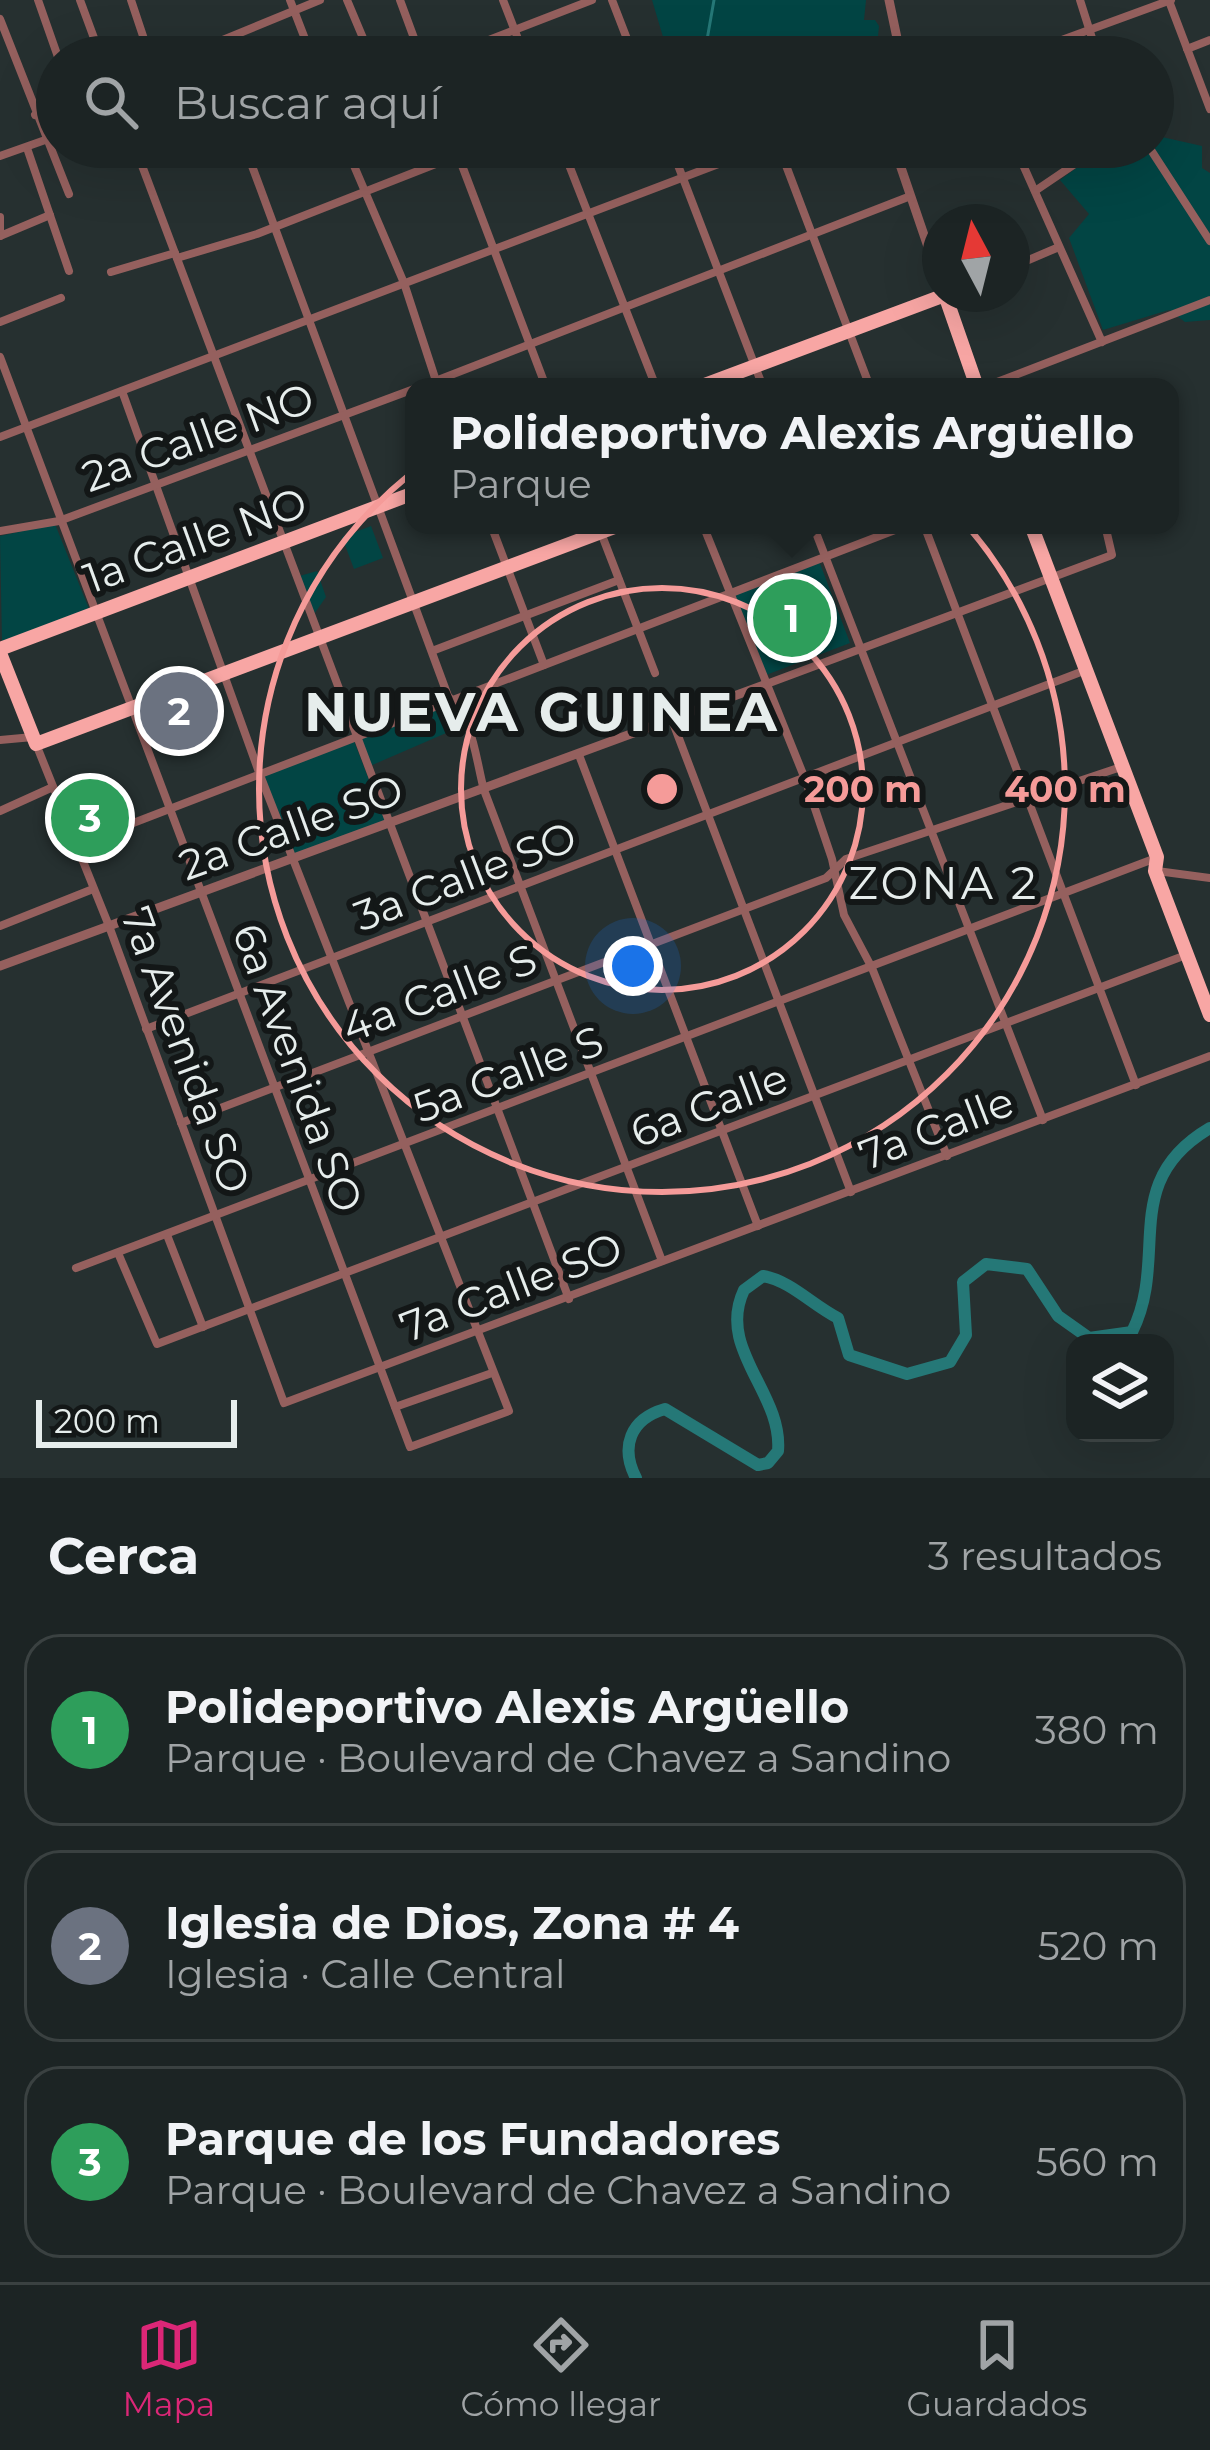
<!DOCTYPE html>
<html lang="es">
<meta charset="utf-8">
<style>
body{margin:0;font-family:Montserrat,sans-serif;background:#293031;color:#f1f3f6}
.controls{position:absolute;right:36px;bottom:36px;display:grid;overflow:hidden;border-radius:24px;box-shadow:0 12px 48px #0002}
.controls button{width:108px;height:108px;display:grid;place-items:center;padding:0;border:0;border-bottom:3px solid #3a4141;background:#1c2424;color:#f1f3f6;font:60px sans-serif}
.compass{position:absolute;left:922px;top:204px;width:108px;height:108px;border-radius:50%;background:#1c2424;box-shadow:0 12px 48px #0002;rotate:353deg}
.scale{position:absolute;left:36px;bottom:30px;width:201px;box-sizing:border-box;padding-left:12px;border:6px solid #e6edec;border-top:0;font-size:33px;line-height:42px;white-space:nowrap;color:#e6edec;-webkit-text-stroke:9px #131717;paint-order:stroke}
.you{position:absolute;left:633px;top:966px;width:42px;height:42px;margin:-30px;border:9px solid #fff;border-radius:50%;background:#1a73e8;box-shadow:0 0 0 18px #1a73e833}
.badge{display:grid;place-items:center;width:78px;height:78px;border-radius:50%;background:#db2777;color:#fff;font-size:39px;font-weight:700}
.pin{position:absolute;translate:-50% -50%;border:6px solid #fff;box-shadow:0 3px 12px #0006}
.popup{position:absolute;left:405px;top:378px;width:774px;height:156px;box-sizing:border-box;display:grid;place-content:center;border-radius:24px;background:#1c2424;filter:drop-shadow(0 3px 9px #0005);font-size:39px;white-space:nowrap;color:#a0a4a6}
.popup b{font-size:45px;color:#f1f3f6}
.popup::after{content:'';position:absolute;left:50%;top:100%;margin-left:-24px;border:24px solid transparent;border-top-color:#1c2424}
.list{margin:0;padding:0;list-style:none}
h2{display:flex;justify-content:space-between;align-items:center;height:156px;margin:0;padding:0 48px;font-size:51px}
h2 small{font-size:39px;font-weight:400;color:#a0a4a6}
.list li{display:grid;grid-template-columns:78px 1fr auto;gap:36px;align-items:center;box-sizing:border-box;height:192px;margin:0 24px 24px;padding:0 24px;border:3px solid #3a4141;border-radius:36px}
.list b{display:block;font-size:45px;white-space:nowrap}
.list p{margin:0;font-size:39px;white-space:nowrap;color:#a0a4a6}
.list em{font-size:39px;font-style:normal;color:#a0a4a6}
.icon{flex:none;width:66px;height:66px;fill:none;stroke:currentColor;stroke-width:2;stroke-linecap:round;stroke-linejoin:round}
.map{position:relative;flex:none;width:1210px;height:1478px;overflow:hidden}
.search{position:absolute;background:#1c2424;box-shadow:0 12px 48px #0002;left:36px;right:36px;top:36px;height:132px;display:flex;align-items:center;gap:30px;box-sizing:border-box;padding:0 42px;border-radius:66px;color:#a0a4a6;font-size:45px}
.sheet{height:804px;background:#1c2424}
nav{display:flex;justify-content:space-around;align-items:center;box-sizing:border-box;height:168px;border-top:3px solid #3a4141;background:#1c2424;font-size:33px;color:#a0a4a6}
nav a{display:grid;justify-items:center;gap:6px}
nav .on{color:#db2777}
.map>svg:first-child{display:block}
.green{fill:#024544}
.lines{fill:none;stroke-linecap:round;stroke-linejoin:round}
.stream{stroke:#257877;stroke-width:3}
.river{stroke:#257877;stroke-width:12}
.minor{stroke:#95605e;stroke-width:8}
.tertiary{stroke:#95605e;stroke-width:9}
.trunk{stroke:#f8a6a4;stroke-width:14}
.ring{fill:none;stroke:#f59b99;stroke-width:6}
.labels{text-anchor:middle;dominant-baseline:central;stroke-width:12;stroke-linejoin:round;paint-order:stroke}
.street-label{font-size:42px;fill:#e6edec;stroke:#131717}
.neighbourhood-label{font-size:45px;letter-spacing:3px;fill:#e6edec;stroke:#131717}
.district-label{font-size:54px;font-weight:bold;letter-spacing:3px;fill:#e6edec;stroke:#131717}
.centre{fill:#f59b99;stroke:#131717;stroke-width:6}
.ring-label{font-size:36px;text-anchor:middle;font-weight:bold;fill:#f59b99;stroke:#131717;stroke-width:12;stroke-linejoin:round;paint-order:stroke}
</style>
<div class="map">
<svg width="1210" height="1478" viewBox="0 0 1210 1478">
<rect width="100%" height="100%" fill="#263030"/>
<!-- green -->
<g class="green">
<path d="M652 0H866L864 20H875L879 26 876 57H669Z"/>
<path d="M1153 135 1202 146V168L1210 173V320L1185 322 1169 310 1103 330 1069 238 1089 214 1060 180 1105 147H1153Z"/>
<path d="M55 524 89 609 2 641 0 536Z"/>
<path d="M371 526 383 558 354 569 342 537Z"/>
<path d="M819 561 850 643 766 675 734 593Z"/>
<path d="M317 571 326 597 312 617 296 577Z"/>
<path d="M449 704 467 724 370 766 359 738Z"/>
<path d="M354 741 386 824 296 858 264 775Z"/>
<path d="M98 800 107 826 83 836 72 810Z"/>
</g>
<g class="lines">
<!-- stream -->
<path class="stream" d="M704 57 714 0"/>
<!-- river -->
<path class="river" d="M636 1478C620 1447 630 1419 665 1409L758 1465 768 1463 778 1451C783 1393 716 1349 744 1290L763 1276C791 1281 811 1304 838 1318L849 1355 907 1374 950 1362 966 1335 963 1282 986 1264 1027 1269 1058 1316 1089 1338 1132 1332C1170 1256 1118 1182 1210 1128"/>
<!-- minor -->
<g class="minor">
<path d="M38 0 58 57"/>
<path d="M80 0 101 57"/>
<path d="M131 0 150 57"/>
<path d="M290 0 312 57"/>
<path d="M347 0 371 57"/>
<path d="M400 0 421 57"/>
<path d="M503 0 525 57"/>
<path d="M612 0 634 57"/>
<path d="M1080 0 1098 57"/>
<path d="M1169 1 1210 109"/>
<path d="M0 19 69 194"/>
<path d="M213 44 320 0"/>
<path d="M1187 49 1210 40"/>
<path d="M445 57 592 0"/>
<path d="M1015 57 1171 0"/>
<path d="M35 115 57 106"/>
<path d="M135 147 569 1299"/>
<path d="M245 147 448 696C474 721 475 756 484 790L662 1261"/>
<path d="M346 147 404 283 438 387"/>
<path d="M455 147 546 387"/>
<path d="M562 147 656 387"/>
<path d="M671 147 763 387"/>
<path d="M779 147 870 387"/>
<path d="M1015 147 1102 342"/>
<path d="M1149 147 1210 241"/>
<path d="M27 148 69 271"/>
<path d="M0 156 48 139"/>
<path d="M1035 191 1100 147"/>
<path d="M0 217V236"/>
<path d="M0 236 50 215"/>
<path d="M177 258 257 234 479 147"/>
<path d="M1012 267 1059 247"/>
<path d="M111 272 175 253"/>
<path d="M0 322 61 298"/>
<path d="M0 357 410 1447 509 1411 260 775 122 391"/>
<path d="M420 387 908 197"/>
<path d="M984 387 1210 300"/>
<path d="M0 437 763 147"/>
<path d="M491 525 544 665"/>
<path d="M598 525 655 673"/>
<path d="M703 525 805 779 832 859 844 915 872 968 947 1156"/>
<path d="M813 525 1043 1120"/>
<path d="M924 525 1136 1085"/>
<path d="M0 531 59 521 414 389"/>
<path d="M432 651 619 580"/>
<path d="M764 685 1112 555 1105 525"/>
<path d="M672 720 851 1192"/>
<path d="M0 740 33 737"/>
<path d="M36 744 109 926 284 1403 1210 1056"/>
<path d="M579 755 758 1226"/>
<path d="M0 811 53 787"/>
<path d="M76 845 908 525"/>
<path d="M1157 871 1210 878"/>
<path d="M0 926 93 889"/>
<path d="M146 1029 1086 670"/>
<path d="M181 1123 826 878 846 859 1121 767"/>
<path d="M167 1235 203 1327"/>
<path d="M118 1253 157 1344 1186 955"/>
<path d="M76 1268 1156 858"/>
<path d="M395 1407 492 1373"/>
</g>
<!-- tertiary -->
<g class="tertiary">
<path d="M889 0 901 57"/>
<path d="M894 147 940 282"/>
<path d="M0 966 764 685"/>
</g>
<!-- trunk -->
<g class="trunk">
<path d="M699 387 945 295 977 387"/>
<path d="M1031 525 1157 857 1155 871 1210 1015"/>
<path d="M0 649 414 493"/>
<path d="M0 653 36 744 620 525"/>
</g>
</g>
<!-- distance rings -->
<g class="ring">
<circle cx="662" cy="789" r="201"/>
<circle cx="662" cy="789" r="403"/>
</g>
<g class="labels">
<!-- street labels -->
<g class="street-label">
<text transform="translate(198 437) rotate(-20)">2a Calle NO</text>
<text transform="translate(195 540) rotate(-20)">1a Calle NO</text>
<text transform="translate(291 827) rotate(-20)">2a Calle SO</text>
<text transform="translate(465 876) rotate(-21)">3a Calle SO</text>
<text transform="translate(439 993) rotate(-21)">4a Calle S</text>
<text transform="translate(186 1050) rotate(70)">7a Avenida SO</text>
<text transform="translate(298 1068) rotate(70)">6a Avenida SO</text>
<text transform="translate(508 1074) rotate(-21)">5a Calle S</text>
<text transform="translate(709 1105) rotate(-21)">6a Calle</text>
<text transform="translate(936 1128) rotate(-21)">7a Calle</text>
<text transform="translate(511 1287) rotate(-21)">7a Calle SO</text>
</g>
<!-- neighbourhood labels -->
<g class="neighbourhood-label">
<text x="944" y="882">ZONA 2</text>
</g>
<!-- district labels -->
<g class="district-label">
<text x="542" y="712">NUEVA GUINEA</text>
</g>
</g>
<circle cx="662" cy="789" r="18" class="centre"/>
<g class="ring-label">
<text x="863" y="802">200 m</text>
<text x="1065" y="802">400 m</text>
</g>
</svg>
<div class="controls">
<button><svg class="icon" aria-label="layers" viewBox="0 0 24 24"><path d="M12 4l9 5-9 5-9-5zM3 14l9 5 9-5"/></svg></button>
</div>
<svg class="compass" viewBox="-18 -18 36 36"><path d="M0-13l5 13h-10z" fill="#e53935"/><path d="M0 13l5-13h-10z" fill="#a0a4a6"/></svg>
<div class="scale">200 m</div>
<div class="you"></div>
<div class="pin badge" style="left:792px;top:618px;background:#2e9e5b">1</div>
<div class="popup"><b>Polideportivo Alexis Argüello</b>Parque</div>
<div class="pin badge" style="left:179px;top:711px;background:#6b7280">2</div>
<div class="pin badge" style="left:90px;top:818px;background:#2e9e5b">3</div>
<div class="search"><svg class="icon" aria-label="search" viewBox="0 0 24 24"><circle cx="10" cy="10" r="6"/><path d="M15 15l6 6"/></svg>Buscar aquí</div>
</div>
<section class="sheet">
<h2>Cerca<small>3 resultados</small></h2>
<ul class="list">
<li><span class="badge" style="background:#2e9e5b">1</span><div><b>Polideportivo Alexis Argüello</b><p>Parque · Boulevard de Chavez a Sandino</p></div><em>380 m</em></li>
<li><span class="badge" style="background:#6b7280">2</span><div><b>Iglesia de Dios, Zona # 4</b><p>Iglesia · Calle Central</p></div><em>520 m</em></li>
<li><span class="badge" style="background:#2e9e5b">3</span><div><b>Parque de los Fundadores</b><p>Parque · Boulevard de Chavez a Sandino</p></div><em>560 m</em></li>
</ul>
</section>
<nav>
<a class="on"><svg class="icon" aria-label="map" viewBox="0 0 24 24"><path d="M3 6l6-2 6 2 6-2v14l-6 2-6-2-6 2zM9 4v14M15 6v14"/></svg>Mapa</a>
<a><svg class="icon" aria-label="directions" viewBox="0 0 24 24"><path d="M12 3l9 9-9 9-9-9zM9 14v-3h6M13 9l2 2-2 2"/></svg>Cómo llegar</a>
<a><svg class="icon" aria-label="saved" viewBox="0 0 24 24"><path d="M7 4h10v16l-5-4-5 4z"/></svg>Guardados</a>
</nav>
